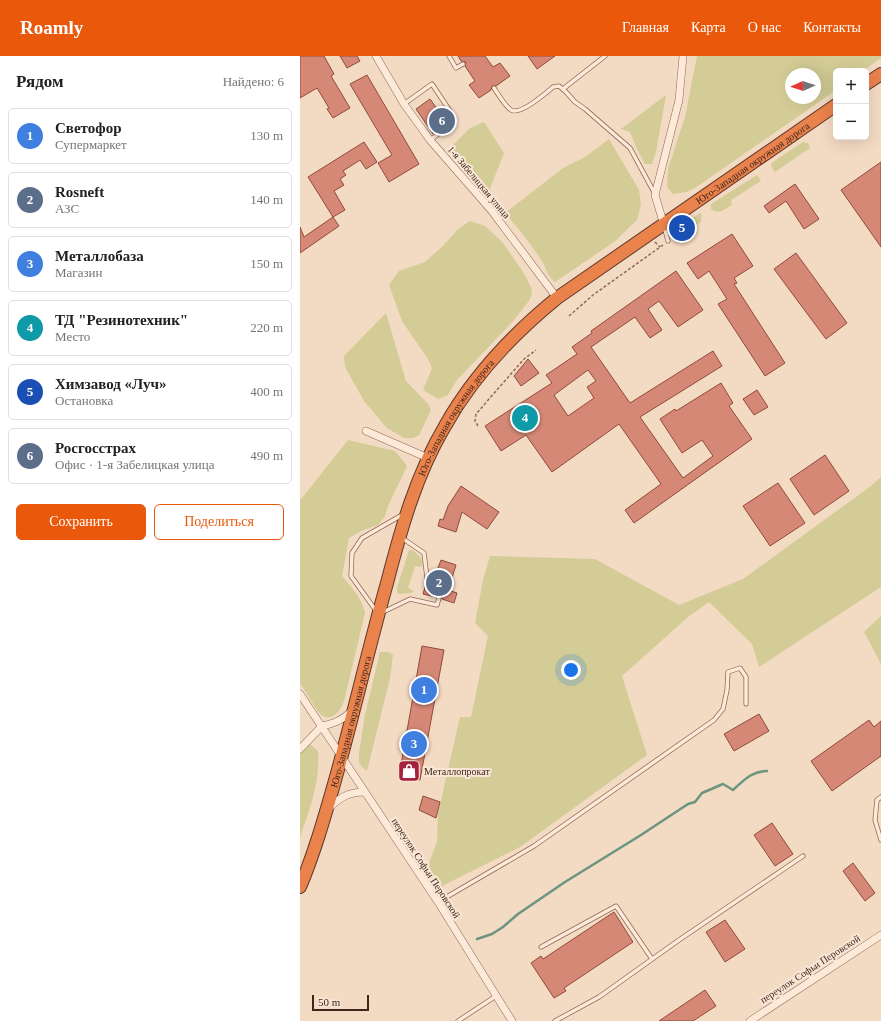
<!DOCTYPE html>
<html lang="ru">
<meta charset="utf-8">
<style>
body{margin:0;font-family:Georgia,serif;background:#f2f2f2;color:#202124}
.controls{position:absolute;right:12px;top:12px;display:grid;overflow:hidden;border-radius:6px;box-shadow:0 4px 16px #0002}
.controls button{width:36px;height:36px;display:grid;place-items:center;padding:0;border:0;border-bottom:1px solid #e0e0e0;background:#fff;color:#202124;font:20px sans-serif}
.compass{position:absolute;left:485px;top:12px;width:36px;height:36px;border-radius:50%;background:#fff;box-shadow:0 4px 16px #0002;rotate:267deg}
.scale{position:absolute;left:12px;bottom:10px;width:57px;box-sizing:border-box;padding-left:4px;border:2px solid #3e261d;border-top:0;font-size:11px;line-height:14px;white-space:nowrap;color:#3e261d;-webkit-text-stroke:3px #f9e6d4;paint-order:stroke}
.you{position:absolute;left:271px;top:614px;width:14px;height:14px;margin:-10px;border:3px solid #fff;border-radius:50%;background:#1a73e8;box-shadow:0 0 0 6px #1a73e833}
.badge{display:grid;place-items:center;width:26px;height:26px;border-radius:50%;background:#ea580c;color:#fff;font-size:13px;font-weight:700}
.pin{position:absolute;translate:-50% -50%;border:2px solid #fff;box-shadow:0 1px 4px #0006}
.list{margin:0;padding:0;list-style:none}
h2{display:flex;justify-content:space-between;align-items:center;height:52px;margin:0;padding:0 16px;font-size:17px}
h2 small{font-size:13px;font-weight:400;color:#757577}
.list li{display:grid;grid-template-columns:26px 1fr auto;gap:12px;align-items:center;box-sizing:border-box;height:56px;margin:0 8px 8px;padding:0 8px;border:1px solid #e0e0e0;border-radius:6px}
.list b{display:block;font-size:15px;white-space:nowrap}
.list p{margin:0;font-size:13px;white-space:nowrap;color:#757577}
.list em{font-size:13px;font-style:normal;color:#757577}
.actions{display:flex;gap:8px;padding:12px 16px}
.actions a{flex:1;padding:9px 0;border:1px solid #ea580c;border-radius:6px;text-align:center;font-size:14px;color:#ea580c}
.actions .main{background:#ea580c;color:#fff}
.map{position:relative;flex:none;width:581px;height:965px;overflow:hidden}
header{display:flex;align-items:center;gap:24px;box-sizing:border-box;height:56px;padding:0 20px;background:#ea580c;color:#fff}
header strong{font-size:19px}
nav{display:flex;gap:22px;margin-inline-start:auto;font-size:14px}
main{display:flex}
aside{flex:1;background:#fff}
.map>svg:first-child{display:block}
.green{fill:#d3cc96;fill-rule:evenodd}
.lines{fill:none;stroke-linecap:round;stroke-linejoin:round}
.stream{stroke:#6b9581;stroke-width:2.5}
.building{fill:#d58875;stroke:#924a3b;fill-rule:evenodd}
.lane-casing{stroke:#906957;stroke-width:5}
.street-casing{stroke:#906957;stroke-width:8}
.highway-casing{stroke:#5d382c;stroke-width:14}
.path{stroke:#906957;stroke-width:1.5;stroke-dasharray:3 2;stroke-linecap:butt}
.lane{stroke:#fce9d8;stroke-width:3.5}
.street{stroke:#fce9d8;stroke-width:7}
.highway{stroke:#ea824c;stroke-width:12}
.labels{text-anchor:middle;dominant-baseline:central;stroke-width:4;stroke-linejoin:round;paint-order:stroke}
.street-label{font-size:10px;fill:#3e261d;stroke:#f9e6d4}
.poi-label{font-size:10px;fill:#3e261d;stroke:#f9e6d4;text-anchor:start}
</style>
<header>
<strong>Roamly</strong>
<nav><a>Главная</a><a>Карта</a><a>О нас</a><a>Контакты</a></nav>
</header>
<main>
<aside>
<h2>Рядом<small>Найдено: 6</small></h2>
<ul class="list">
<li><span class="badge" style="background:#3f7fe0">1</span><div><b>Светофор</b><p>Супермаркет</p></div><em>130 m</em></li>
<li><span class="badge" style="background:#5c6f8a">2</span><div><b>Rosneft</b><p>АЗС</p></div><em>140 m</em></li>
<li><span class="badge" style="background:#3f7fe0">3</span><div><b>Металлобаза</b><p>Магазин</p></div><em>150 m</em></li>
<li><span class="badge" style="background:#0f9aa8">4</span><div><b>ТД &quot;Резинотехник&quot;</b><p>Место</p></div><em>220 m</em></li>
<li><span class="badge" style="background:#1a4fb4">5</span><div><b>Химзавод «Луч»</b><p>Остановка</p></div><em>400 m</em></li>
<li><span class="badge" style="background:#5c6f8a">6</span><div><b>Росгосстрах</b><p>Офис · 1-я Забелицкая улица</p></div><em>490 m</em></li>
</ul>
<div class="actions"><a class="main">Сохранить</a><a>Поделиться</a></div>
</aside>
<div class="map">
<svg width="581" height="965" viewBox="0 0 581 965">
<rect width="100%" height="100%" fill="#f3dac3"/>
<!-- green -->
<g class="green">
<path d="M397 0H581V2L563 15H536V34L395 132 386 136 373 138 367 131 368 113 385 61ZM491 18H515V42H491Z"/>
<path d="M366 39 356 96 352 108H345L337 93 330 76 321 73Z"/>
<path d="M184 66 204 97 189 135H180L149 93 170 72Z"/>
<path d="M309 83 339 134 341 149 337 164 314 186 255 226C245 217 248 215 242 205 231 188 218 172 205 157L263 112 285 101Z"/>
<path d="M503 86 508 87 510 92 475 116 472 112 471 108 473 106Z"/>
<path d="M457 119 461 125 431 144 432 149C425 153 419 159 411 153V148Z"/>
<path d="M400 157 402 159 401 166 378 180H374L371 176Z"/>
<path d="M170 165 185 170 203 187 223 216 231 231 232 238 229 245 213 265 157 324 148 339 138 343 123 334 132 312 128 303 102 265 89 229 99 215 125 206 143 190 158 173Z"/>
<path d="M86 257 106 325 128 348 131 354 119 379 113 382H104L87 372 64 345 45 311 44 300Z"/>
<path d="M48 384 95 395 107 410 88 450 85 460 78 469 61 475 49 482 42 520C51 531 62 542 65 557L44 645C40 656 30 668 19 657L0 627V443L2 442Z"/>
<path d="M581 421V531L459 611 452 588 409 546 388 561 322 620 347 699 220 791 136 833 127 812 137 786 138 758 160 661H171L188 580 175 567 183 524 190 500 295 503 379 549 443 523 571 430Z"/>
<path d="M109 494H112C119 499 123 502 122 511L115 510 108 532 114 535 111 537 99 538 97 536V532Z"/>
<path d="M581 560V608L564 576Z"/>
<path d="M80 596H88L93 599 90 622 67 715 62 711 59 706V697L65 659Z"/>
<path d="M9 687 18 695C20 727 10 752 0 781V695Z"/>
</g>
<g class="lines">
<!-- stream -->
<path class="stream" d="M177 883 192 878 203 871 218 858 265 826 341 779 388 748 395 746 402 737 423 728 433 734C444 724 452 715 467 715"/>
</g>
<!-- building -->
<g class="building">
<path d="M0 0H24L34 18 31 20 50 52 33 62 27 53 29 52 17 32 0 42Z"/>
<path d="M40 0H57L60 5 47 12Z"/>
<path d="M158 0H185L193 11 200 7 210 20 196 30H192L191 34 179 42 169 29 175 25 165 10 166 6 161 5Z"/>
<path d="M228 0H255L237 13Z"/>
<path d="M67 19 119 108 89 126 78 107 92 99 50 28Z"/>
<path d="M130 43 147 67V68L133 78 116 53Z"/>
<path d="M64 86 77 106 66 113 60 104 43 115 46 119 40 123 44 129 34 135 45 154 33 161 8 121Z"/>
<path d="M581 106V191L541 134Z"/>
<path d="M495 128 519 163 504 173 486 145 469 157 464 150Z"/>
<path d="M33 161 39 170 0 197V171L4 181Z"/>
<path d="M432 178 453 210 434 222 437 227 434 228 485 307 465 320 418 248 427 243 409 215 398 223 387 207Z"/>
<path d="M496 197 547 267 526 283 474 213Z"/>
<path d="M376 215 403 254 378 271 359 245 348 253 362 274 350 282 335 261 291 291 330 347 413 295 422 310 340 361 383 422 413 400 402 384 382 397 360 363 375 353 376 355 421 327 433 347 429 350 452 383 334 467 325 454 361 428 319 368 252 416 226 379 201 395 185 370 252 327 246 319 277 298 272 291 292 277 291 275ZM288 314 296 325 287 331 294 342 268 360 254 339Z"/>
<path d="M228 303 239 317 221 330 214 320Z"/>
<path d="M457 334 468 351 454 359 443 343Z"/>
<path d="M525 399 549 435 514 459 490 423Z"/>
<path d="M478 427 505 467 470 490 443 450Z"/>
<path d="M161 430 199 456 187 473 162 456 156 476 138 470 140 463 143 464 148 450Z"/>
<path d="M141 504 156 509 152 522 136 517Z"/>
<path d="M126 528 139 532 141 535 145 533 157 537 154 547 142 543 140 539H138L136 541 123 538Z"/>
<path d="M122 590 144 594 120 724 99 720Z"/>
<path d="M459 658 469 675 434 695 424 678Z"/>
<path d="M569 664 574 671 581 665V700L532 735 511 705Z"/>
<path d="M123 740 140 746 136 762 119 754Z"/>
<path d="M472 767 493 798 475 810 454 779Z"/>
<path d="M553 807 575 837 565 845 543 815Z"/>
<path d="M314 856 333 886 264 932 266 935 254 942 231 907 241 900 243 903Z"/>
<path d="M425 864 445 893 425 906 406 876Z"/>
<path d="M405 934 416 950 393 965H359Z"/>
</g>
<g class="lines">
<!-- lane casing -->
<g class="lane-casing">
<g id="lane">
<path d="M149 0 156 12 163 8"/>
<path d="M194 32C198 38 205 50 211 54 220 60 246 37 253 31L259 30 266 36 275 46 285 53 330 92 355 138"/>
<path d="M263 33 305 0"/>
<path d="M104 48 132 28 150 55V70L130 84"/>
<path d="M364 170 368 185"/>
<path d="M102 482 124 497 127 522 143 530 142 532"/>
<path d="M77 556 51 520 52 497 62 482 102 459"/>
<path d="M81 557 110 543 137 549 139 542"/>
<path d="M581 741 577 744 575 764 581 784"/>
<path d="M138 846 234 790 414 664 423 653 427 634 428 616 440 612 446 621V648"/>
<path d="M241 891 316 850 352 903"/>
<path d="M158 965 196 940"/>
<path d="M255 965 299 941 379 884 503 800"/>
</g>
</g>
<!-- street casing -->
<g class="street-casing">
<g id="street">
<path d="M76 0 104 48 130 84 191 154 257 242"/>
<path d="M364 169 355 139 379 44 383 0"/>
<path d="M66 375 128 402"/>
<path d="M0 638 138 846 212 965"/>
<path d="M22 670C36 667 42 664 53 654"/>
<path d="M0 693 22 670"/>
<path d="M29 752C39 742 49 736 64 736"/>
<path d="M450 965 581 879"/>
</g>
</g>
<!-- highway casing -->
<g class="highway-casing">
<g id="highway">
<path d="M566 28 581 18"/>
<path id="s1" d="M0 831C14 798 24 763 34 728 53 661 68 594 87 527 101 473 116 419 145 370 173 320 213 278 257 242L536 49"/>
</g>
</g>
<!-- path -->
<g class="path">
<path d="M355 186 360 191"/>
<path d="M269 260 293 239 363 189"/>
<path d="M178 370 175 365 176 358 224 303 236 294"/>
</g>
<!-- lane -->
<use href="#lane" class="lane"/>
<!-- street -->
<use href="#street" class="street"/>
<!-- highway -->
<use href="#highway" class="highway"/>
</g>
<!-- icons -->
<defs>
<g id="shop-square" transform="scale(1.15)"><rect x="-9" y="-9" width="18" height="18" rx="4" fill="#a6213f" stroke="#f9e6d4"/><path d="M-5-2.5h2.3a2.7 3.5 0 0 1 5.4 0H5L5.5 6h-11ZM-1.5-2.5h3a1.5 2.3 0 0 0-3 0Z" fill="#fff"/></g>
</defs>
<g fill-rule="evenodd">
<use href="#shop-square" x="109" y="715"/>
</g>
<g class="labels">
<!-- street labels -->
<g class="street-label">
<text stroke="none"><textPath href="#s1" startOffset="893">Юго-Западная окружная дорога</textPath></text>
<text transform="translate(179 126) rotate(50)">1-я Забелицкая улица</text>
<text stroke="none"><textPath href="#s1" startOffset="497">Юго-Западная окружная дорога</textPath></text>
<text stroke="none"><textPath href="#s1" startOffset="173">Юго-Западная окружная дорога</textPath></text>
<text transform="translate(126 812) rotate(57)">переулок Софьи Перовской</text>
<text transform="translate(510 913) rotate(-33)">переулок Софьи Перовской</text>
</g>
<!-- poi labels -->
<g class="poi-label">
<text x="124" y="715">Металлопрокат</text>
</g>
</g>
</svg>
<div class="controls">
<button>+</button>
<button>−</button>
</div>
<svg class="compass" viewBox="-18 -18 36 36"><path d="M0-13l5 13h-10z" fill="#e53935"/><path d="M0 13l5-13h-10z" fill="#757577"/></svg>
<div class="scale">50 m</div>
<div class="you"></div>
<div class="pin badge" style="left:124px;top:634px;background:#3f7fe0">1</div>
<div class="pin badge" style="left:139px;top:527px;background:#5c6f8a">2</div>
<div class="pin badge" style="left:114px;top:688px;background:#3f7fe0">3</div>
<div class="pin badge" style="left:225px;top:362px;background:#0f9aa8">4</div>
<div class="pin badge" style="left:382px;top:172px;background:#1a4fb4">5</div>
<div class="pin badge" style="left:142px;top:65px;background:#5c6f8a">6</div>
</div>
</main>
